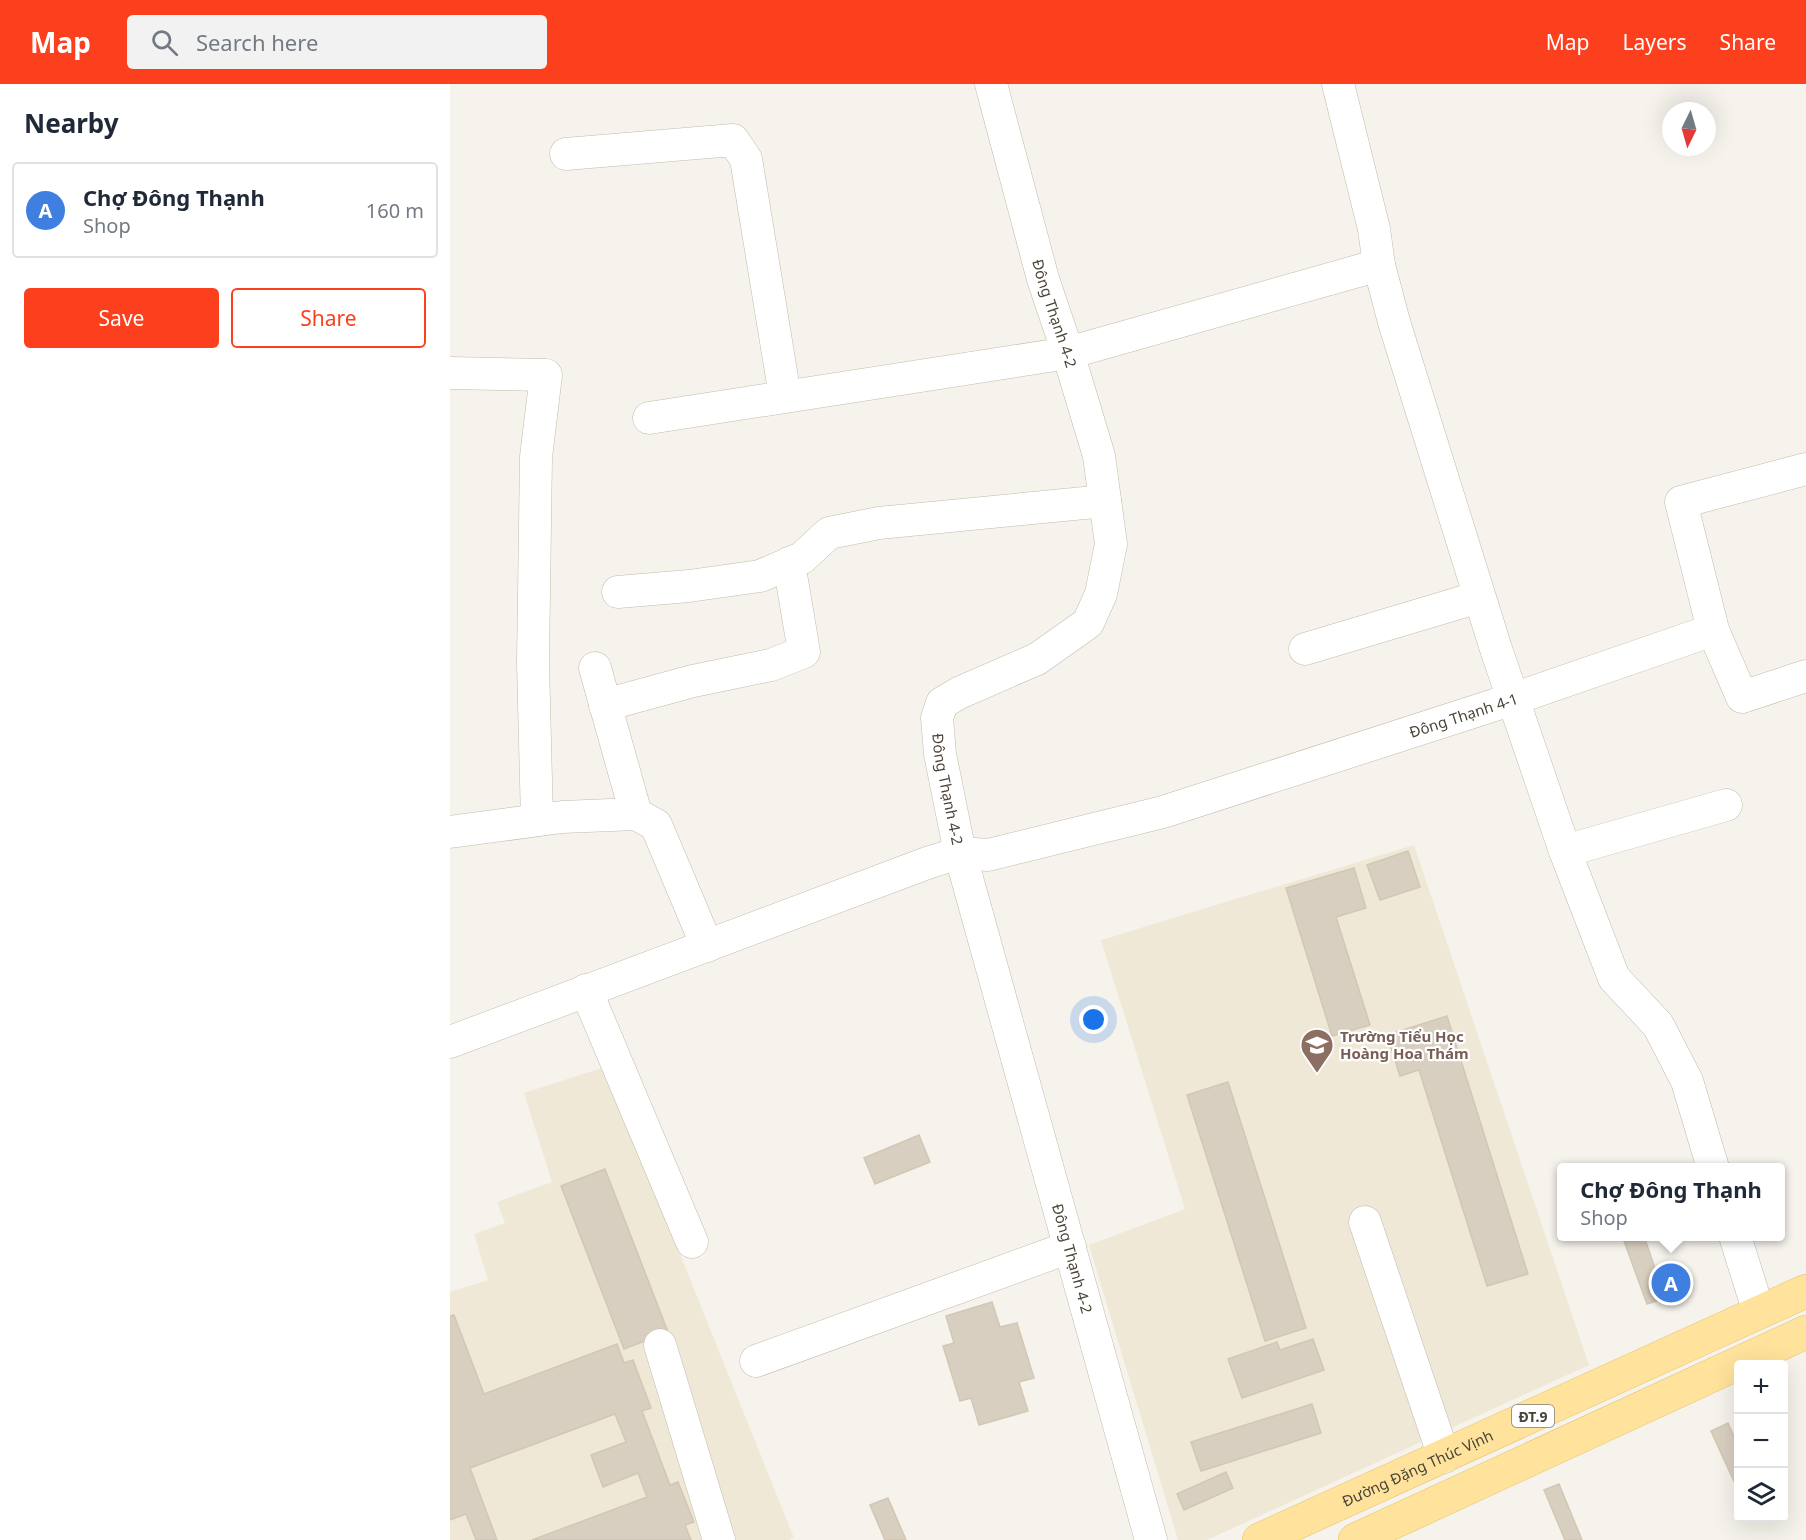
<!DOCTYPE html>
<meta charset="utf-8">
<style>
body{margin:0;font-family:"Noto Sans",sans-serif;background:#f2f2f3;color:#1f2937}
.controls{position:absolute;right:18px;bottom:18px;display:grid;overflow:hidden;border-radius:6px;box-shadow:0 6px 24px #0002}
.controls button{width:54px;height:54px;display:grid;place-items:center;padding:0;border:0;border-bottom:2px solid #e0e1e3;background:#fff;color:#1f2937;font:30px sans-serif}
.compass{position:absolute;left:1212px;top:18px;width:54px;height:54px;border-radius:50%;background:#fff;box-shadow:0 6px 24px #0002;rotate:185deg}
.you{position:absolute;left:644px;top:936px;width:21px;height:21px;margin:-15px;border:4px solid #fff;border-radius:50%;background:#1a73e8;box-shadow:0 0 0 9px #1a73e833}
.badge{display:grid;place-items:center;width:39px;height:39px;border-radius:50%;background:#fc3f1d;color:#fff;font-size:20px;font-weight:700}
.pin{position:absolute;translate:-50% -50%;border:3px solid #fff;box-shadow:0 2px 6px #0006}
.popup{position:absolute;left:1107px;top:1079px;width:228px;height:78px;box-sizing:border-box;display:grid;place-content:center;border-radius:6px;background:#fff;filter:drop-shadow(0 2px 4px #0005);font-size:20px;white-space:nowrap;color:#747a83}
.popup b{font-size:22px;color:#1f2937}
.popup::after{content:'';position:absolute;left:50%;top:100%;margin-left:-12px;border:12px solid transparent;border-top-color:#fff}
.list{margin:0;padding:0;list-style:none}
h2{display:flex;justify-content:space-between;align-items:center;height:78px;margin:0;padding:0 24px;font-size:26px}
h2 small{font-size:20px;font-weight:400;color:#747a83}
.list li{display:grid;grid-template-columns:39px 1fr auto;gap:18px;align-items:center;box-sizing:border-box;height:96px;margin:0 12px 12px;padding:0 12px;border:2px solid #e0e1e3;border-radius:6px}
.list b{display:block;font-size:22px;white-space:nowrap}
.list p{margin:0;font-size:20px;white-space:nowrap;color:#747a83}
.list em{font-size:20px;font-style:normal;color:#747a83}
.actions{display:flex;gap:12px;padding:18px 24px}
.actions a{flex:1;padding:14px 0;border:2px solid #fc3f1d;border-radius:6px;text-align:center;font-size:21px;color:#fc3f1d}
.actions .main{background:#fc3f1d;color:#fff}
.icon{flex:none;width:33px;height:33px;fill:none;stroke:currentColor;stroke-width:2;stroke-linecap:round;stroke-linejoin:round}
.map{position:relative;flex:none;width:1356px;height:1456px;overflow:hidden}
header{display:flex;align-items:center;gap:36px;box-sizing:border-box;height:84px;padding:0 30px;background:#fc3f1d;color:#fff}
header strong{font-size:28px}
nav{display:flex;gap:33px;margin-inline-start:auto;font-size:21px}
.search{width:420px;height:54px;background:#f2f2f3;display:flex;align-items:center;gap:15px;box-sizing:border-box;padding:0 21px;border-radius:6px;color:#747a83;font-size:22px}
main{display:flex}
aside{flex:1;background:#fff}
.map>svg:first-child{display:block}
.education{fill:#efe8d6}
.building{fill:#d8cfc1;stroke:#d3c7b4;stroke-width:1.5}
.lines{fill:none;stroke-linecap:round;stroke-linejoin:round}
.minor-casing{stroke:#c2bbae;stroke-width:33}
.major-casing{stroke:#e6c16a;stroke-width:34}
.minor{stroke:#fff;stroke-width:32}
.major{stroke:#ffe39c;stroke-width:33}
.labels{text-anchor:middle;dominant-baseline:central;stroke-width:4.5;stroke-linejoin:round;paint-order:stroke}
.shield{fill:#fff;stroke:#817c74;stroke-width:1.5}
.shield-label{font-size:14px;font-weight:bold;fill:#4b4439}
.street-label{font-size:15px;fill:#4b4439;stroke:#fff}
.education-label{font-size:15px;font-weight:bold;fill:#785e54;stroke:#fff;text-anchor:start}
</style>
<header>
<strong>Map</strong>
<div class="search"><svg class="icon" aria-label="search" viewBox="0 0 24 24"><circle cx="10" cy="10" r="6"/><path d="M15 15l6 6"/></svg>Search here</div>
<nav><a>Map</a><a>Layers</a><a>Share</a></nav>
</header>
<main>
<aside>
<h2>Nearby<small></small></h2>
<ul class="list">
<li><span class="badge" style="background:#3f7fe0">A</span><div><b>Chợ Đông Thạnh</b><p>Shop</p></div><em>160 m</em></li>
</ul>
<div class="actions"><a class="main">Save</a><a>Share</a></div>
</aside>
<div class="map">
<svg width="1356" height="1456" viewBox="0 0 1356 1456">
<rect width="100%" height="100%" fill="#f6f3ec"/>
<!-- education -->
<g class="education">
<path d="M964 761 1139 1281 757 1456H728L639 1161 735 1125 651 856Z"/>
<path d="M155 983 344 1454 339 1456H0V1208L38 1196 24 1150 55 1139 47 1118 102 1098 74 1009Z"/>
</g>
<!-- building -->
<g class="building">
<path d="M958 767 970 803 930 816 917 781Z"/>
<path d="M904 784 916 824 886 833 920 941 882 952 836 804Z"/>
<path d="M997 932 1078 1190 1037 1202 969 986 950 992 937 951Z"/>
<path d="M778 998 856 1244 815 1257 737 1011Z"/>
<path d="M469 1051 480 1078 425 1100 414 1074Z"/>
<path d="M155 1085 218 1248 174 1265 111 1102Z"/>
<path d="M1187 1152H1194L1215 1214 1197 1220 1174 1157Z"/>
<path d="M542 1218 550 1243 567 1239 584 1294 569 1298 578 1327 529 1341 521 1314 510 1317 493 1262 504 1259 496 1232Z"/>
<path d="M4 1231 34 1310 167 1260 174 1279 183 1276 201 1324 192 1327 220 1401 228 1398 244 1438 235 1441 241 1456H82L197 1413 188 1389 153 1403 141 1371 176 1358 165 1330 20 1384 47 1456H26L16 1430 0 1436V1232Z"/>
<path d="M863 1255 874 1286 792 1314 778 1275 827 1258 830 1266Z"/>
<path d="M862 1320 871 1349 751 1387 741 1358Z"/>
<path d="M1278 1339 1288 1361V1406L1261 1347Z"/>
<path d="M776 1388 783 1404 734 1426 727 1410Z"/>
<path d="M1109 1400 1132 1456H1115L1094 1406Z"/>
<path d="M438 1414 456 1456H435L420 1421Z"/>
</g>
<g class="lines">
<!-- minor casing -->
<g class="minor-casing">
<g id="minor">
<path id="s1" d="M541 0 593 195 618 269 649 372 661 460 651 510 638 539 587 575 509 609 492 619 487 634 490 670 510 769 701 1456"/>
<path d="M888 0 924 145 929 181 944 238 1046 565 1115 767 1164 894 1208 941 1237 997 1263 1084"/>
<path d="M116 70 283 56 296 75 335 312"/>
<path d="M0 289 96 291 86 373 83 579 87 736"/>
<path d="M199 334 618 269 929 181"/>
<path d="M168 508 239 502 310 492 352 474 379 449 429 439 655 417"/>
<path d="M1263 546 1292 613 1356 592"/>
<path d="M855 565 1029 513"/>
<path d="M145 584 186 730"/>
<path d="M155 621 243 597 321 581 354 568 339 479"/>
<path d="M0 748 112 733 186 730 206 741 257 862"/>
<path d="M1115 767 1276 721"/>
<path d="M136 906 242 1158"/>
<path id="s2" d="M0 958 480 778 510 769 538 771 713 728 1063 615 1263 546 1231 418 1356 385"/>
<path d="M915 1138 994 1373"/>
<path d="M1285 1152 1309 1229"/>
<path d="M210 1261 269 1456"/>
<path d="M306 1277 620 1163"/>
</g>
</g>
<!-- major casing -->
<g class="major-casing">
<g id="major">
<path id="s3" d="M809 1456 1356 1207"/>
<path d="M905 1456 1356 1248"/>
</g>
</g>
<!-- minor -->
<use href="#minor" class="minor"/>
<!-- major -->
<use href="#major" class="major"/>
</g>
<!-- icons -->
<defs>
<g id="school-pin" transform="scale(1.725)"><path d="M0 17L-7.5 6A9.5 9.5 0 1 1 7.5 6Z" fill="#8d6e63" stroke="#fff"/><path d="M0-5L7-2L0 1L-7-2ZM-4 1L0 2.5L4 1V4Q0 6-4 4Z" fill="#fff"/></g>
</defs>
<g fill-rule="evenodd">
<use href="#school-pin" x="867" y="961"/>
</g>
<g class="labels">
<!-- shield labels -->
<rect class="shield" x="1062" y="1321" width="42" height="22" rx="4.5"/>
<g class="shield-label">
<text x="1083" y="1332">ĐT.9</text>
</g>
<!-- street labels -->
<g class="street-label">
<text stroke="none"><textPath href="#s1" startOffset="238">Đông Thạnh 4-2</textPath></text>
<text stroke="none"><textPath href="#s2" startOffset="1068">Đông Thạnh 4-1</textPath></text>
<text stroke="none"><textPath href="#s1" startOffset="814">Đông Thạnh 4-2</textPath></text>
<text stroke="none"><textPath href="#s1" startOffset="1300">Đông Thạnh 4-2</textPath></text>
<text stroke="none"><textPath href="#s3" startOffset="174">Đường Đặng Thúc Vịnh</textPath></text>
</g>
<!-- education labels -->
<g class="education-label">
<text x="890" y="952">Trường Tiểu Học<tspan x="890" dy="17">Hoàng Hoa Thám</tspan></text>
</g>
</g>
</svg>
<div class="controls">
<button>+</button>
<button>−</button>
<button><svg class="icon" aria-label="layers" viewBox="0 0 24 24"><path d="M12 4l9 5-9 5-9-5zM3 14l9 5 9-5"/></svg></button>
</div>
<svg class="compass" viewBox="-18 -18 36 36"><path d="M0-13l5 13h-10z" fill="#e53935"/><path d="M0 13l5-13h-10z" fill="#747a83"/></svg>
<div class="you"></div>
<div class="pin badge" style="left:1221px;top:1199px;background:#3f7fe0">A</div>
<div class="popup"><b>Chợ Đông Thạnh</b>Shop</div>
</div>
</main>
